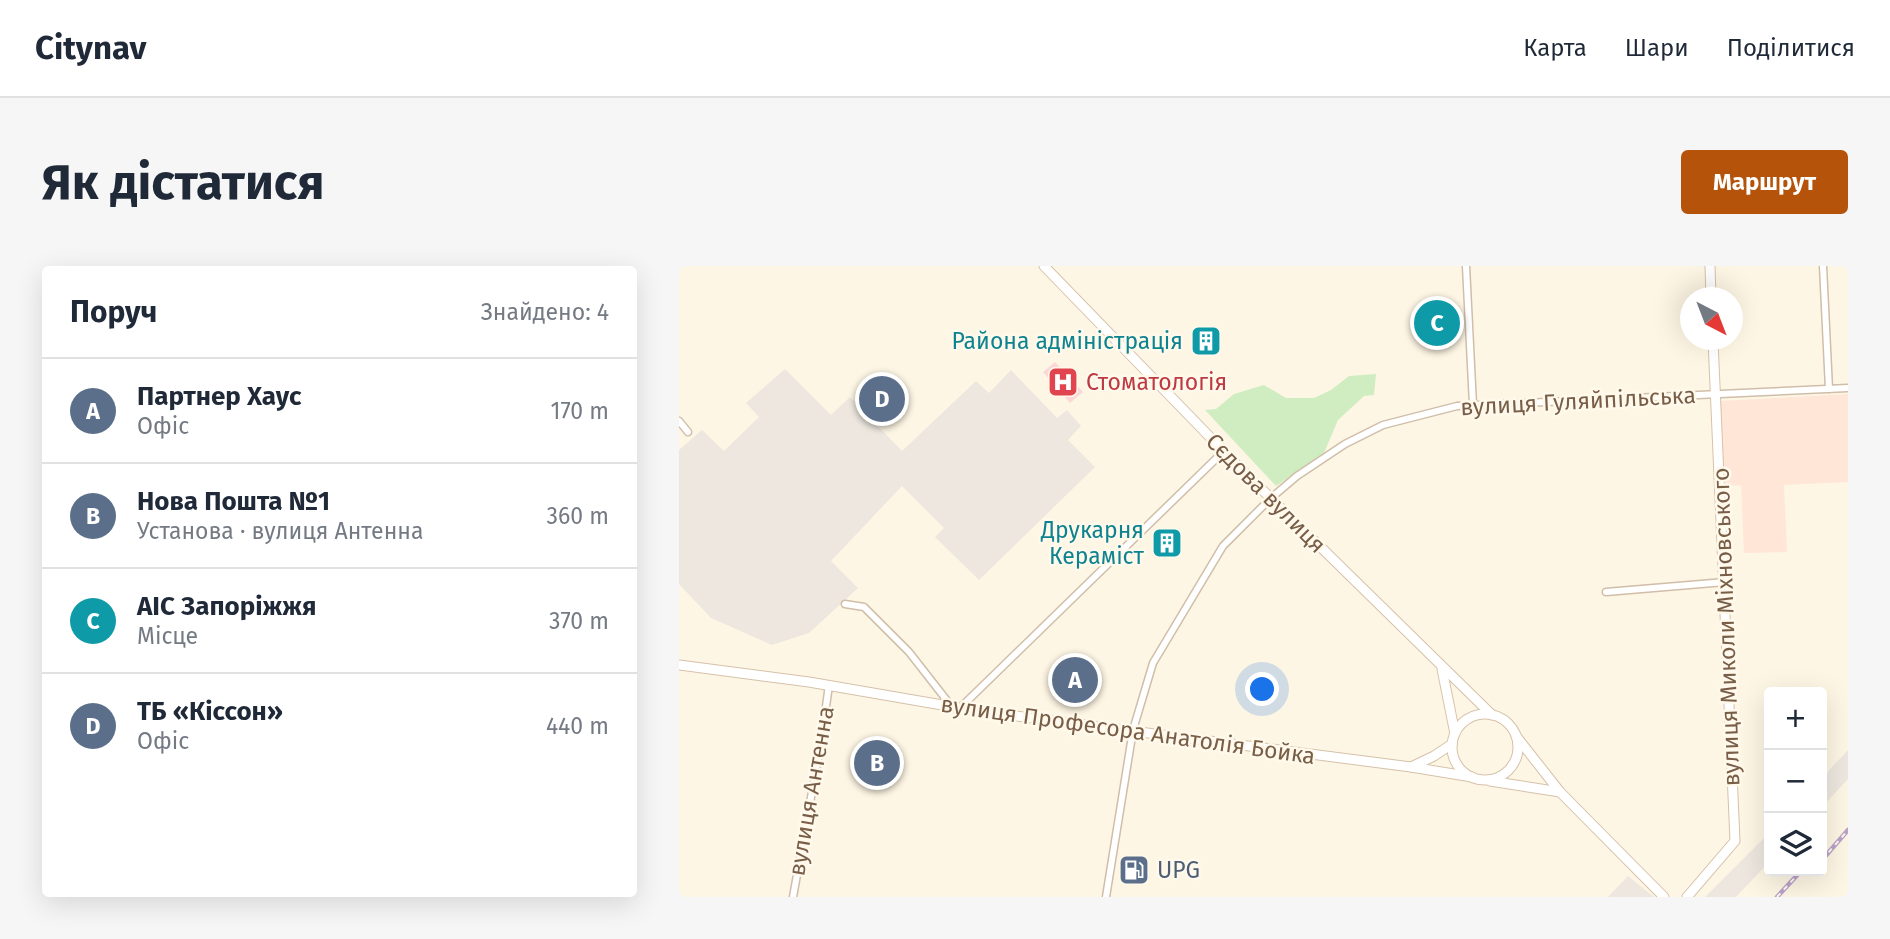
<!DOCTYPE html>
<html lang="uk">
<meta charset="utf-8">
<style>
body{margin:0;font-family:"Fira Sans",sans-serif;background:#f6f6f7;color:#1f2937}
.controls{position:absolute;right:21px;bottom:21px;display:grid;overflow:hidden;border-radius:7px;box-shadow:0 7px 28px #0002}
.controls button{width:63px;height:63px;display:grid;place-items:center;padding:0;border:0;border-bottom:2px solid #e0e1e3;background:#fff;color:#1f2937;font:35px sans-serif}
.compass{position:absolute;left:1001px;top:21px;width:63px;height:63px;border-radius:50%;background:#fff;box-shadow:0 7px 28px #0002;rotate:138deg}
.you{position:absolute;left:584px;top:424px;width:24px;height:24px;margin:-18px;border:5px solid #fff;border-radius:50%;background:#1a73e8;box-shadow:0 0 0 10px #1a73e833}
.badge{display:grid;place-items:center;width:46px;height:46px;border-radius:50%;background:#b45309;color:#fff;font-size:23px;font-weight:700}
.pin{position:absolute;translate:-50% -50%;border:4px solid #fff;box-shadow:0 2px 7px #0006}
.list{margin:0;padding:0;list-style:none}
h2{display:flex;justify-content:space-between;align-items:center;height:91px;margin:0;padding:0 28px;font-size:30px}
h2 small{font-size:23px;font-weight:400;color:#747a83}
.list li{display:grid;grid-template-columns:46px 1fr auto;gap:21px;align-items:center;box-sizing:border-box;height:105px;padding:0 28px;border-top:2px solid #e0e1e3}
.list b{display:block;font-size:26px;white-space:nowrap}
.list p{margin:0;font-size:23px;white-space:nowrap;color:#747a83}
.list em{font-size:23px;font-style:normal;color:#747a83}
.icon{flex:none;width:38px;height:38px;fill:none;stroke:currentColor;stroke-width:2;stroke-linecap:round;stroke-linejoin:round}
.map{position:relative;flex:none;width:1169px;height:631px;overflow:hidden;border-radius:7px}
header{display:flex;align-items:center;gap:42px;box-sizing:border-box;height:98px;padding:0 35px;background:#fff;border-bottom:2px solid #e0e1e3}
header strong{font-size:33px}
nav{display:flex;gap:38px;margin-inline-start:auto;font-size:24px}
.intro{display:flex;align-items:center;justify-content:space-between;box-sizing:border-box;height:168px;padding:0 42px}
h1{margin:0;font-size:49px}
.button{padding:18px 32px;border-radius:7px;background:#b45309;color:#fff;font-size:24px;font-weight:700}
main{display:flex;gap:42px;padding:0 42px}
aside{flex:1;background:#fff;border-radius:7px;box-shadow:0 7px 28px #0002}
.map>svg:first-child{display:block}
.commercial{fill:#ffe6d7}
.industrial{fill:#ede7df}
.medical{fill:#fcd7d8}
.green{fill:#cfedc1}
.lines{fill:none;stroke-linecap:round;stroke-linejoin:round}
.street-casing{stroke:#d0bea9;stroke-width:9}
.secondary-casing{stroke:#d6c1a9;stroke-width:11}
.street{stroke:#fff;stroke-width:6}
.secondary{stroke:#fff;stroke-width:9}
.rail-casing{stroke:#baa1c9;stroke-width:4.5}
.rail{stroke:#fff9ec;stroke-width:2;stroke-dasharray:5;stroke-linecap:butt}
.labels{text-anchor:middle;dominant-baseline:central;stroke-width:5;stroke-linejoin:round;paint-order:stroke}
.culture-label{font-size:23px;fill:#0d838f;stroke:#fff9ec;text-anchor:end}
.health-label{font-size:23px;fill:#be3a42;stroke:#fff9ec;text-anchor:start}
.street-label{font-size:23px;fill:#785d47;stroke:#fff9ec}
.service-label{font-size:23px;fill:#4e5e75;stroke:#fff9ec;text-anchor:start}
</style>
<header>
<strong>Citynav</strong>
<nav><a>Карта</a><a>Шари</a><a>Поділитися</a></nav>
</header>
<div class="intro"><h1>Як дістатися</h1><a class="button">Маршрут</a></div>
<main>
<aside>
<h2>Поруч<small>Знайдено: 4</small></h2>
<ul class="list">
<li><span class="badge" style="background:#5c6f8a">A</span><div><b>Партнер Хаус</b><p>Офіс</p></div><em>170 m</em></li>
<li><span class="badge" style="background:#5c6f8a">B</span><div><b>Нова Пошта №1</b><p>Установа · вулиця Антенна</p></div><em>360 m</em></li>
<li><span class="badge" style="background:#0f9aa8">C</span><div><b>АІС Запоріжжя</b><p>Місце</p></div><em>370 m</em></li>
<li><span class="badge" style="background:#5c6f8a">D</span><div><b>ТБ «Кіссон»</b><p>Офіс</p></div><em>440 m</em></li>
</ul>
</aside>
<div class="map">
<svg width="1169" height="631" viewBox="0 0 1169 631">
<rect width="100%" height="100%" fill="#fef6e4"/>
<!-- commercial -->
<path class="commercial" d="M1169 128V216L1105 219 1108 286 1065 287 1062 219 1044 220 1041 135Z"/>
<!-- industrial -->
<g class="industrial">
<path d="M106 103 152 149 171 131 223 185 297 115 310 127 332 104 378 152 388 144 402 160 389 174 416 201 300 314 256 271 265 262 223 220 152 295 179 322 130 367 93 379 32 352 0 318V184L23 164 45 185 80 151 67 137Z"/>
<path d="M1169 484V513L1143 541V512Z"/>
<path d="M1090 567V596L1057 631H1026Z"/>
<path d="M949 610 975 631H929Z"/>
</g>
<!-- medical -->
<path class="medical" d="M376 96 404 126 391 137 364 106Z"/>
<!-- green -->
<path class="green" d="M697 108 695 129 685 130 659 154 645 187 597 220 526 144 537 143 555 128 585 119 607 132H635L652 124 670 110Z"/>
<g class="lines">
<!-- street casing -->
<g class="street-casing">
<g id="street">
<path d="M787 0 794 139"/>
<path d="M1144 0 1150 123"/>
<path d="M0 155 9 166"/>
<path d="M927 326 1046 316"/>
<path d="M166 338 185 341 230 386 273 441"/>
<path d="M281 442 545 185"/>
<path d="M114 631 142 476 150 419"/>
<path d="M427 631 454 464 474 397 544 280 592 232 618 210 666 178 704 159 778 140 1169 122"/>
</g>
</g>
<!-- secondary casing -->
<g class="secondary-casing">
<g id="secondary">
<path d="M365 0 560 201 813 449"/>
<path d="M1031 0 1032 32"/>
<path d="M0 399 130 416 298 445 732 501 793 511"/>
<path d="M763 403 776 468"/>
<circle cx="806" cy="481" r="33"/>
<path d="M837 470 881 526 985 631"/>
<path d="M732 501 755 490 773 478"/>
<path d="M811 515 881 526"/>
<path d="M1008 631 1056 575 1034 74"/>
</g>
</g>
<!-- street -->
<use href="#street" class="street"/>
<!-- secondary -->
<use href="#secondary" class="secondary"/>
<!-- rail casing -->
<g class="rail-casing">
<g id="rail">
<path d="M1143 594 1169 564"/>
<path d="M1098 631 1122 605"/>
</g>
</g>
<!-- rail -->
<use href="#rail" class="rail"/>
</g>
<!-- icons -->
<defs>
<g id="building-square" transform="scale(1.575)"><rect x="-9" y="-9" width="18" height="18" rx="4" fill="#0f9aa8" stroke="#fff9ec"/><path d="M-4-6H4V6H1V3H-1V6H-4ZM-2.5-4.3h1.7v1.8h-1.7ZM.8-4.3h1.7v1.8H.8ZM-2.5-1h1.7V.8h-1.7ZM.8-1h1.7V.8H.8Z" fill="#fff"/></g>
<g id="hospital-square" transform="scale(1.575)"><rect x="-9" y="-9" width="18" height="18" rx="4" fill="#e0444e" stroke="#fff9ec"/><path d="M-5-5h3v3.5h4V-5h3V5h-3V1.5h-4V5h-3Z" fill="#fff"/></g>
<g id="fuel-square" transform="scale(1.575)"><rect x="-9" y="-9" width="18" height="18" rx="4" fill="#5c6f8a" stroke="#fff9ec"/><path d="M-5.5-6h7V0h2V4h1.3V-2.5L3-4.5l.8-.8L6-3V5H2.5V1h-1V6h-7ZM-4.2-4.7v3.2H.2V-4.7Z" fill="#fff"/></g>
</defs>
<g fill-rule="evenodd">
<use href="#building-square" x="527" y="75"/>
<use href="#hospital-square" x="384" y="116"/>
<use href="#building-square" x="488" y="277"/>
<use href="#fuel-square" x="455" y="604"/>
</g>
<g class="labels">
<!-- culture labels -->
<g class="culture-label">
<text x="504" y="75">Района адміністрація</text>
<text x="465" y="264">Друкарня<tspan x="465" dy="26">Кераміст</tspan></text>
</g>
<!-- health labels -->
<g class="health-label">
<text x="407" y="116">Стоматологія</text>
</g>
<!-- street labels -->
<g class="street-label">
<text transform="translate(899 135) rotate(-3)">вулиця Гуляйпільська</text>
<text transform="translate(587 227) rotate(45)">Сєдова вулиця</text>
<text transform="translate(1047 361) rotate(-92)">вулиця Миколи Міхновського</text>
<text transform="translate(449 464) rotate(8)">вулиця Професора Анатолія Бойка</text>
<text transform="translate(132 525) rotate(-80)">вулиця Антенна</text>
</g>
<!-- service labels -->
<g class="service-label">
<text x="478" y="604">UPG</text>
</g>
</g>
</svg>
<div class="controls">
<button>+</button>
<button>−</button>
<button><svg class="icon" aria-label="layers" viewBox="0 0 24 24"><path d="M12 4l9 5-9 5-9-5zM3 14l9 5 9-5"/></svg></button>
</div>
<svg class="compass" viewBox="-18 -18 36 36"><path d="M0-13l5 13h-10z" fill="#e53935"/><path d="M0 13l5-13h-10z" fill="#747a83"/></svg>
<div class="you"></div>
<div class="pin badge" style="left:396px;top:414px;background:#5c6f8a">A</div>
<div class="pin badge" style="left:198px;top:497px;background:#5c6f8a">B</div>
<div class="pin badge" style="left:758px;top:57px;background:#0f9aa8">C</div>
<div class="pin badge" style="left:203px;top:133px;background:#5c6f8a">D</div>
</div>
</main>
